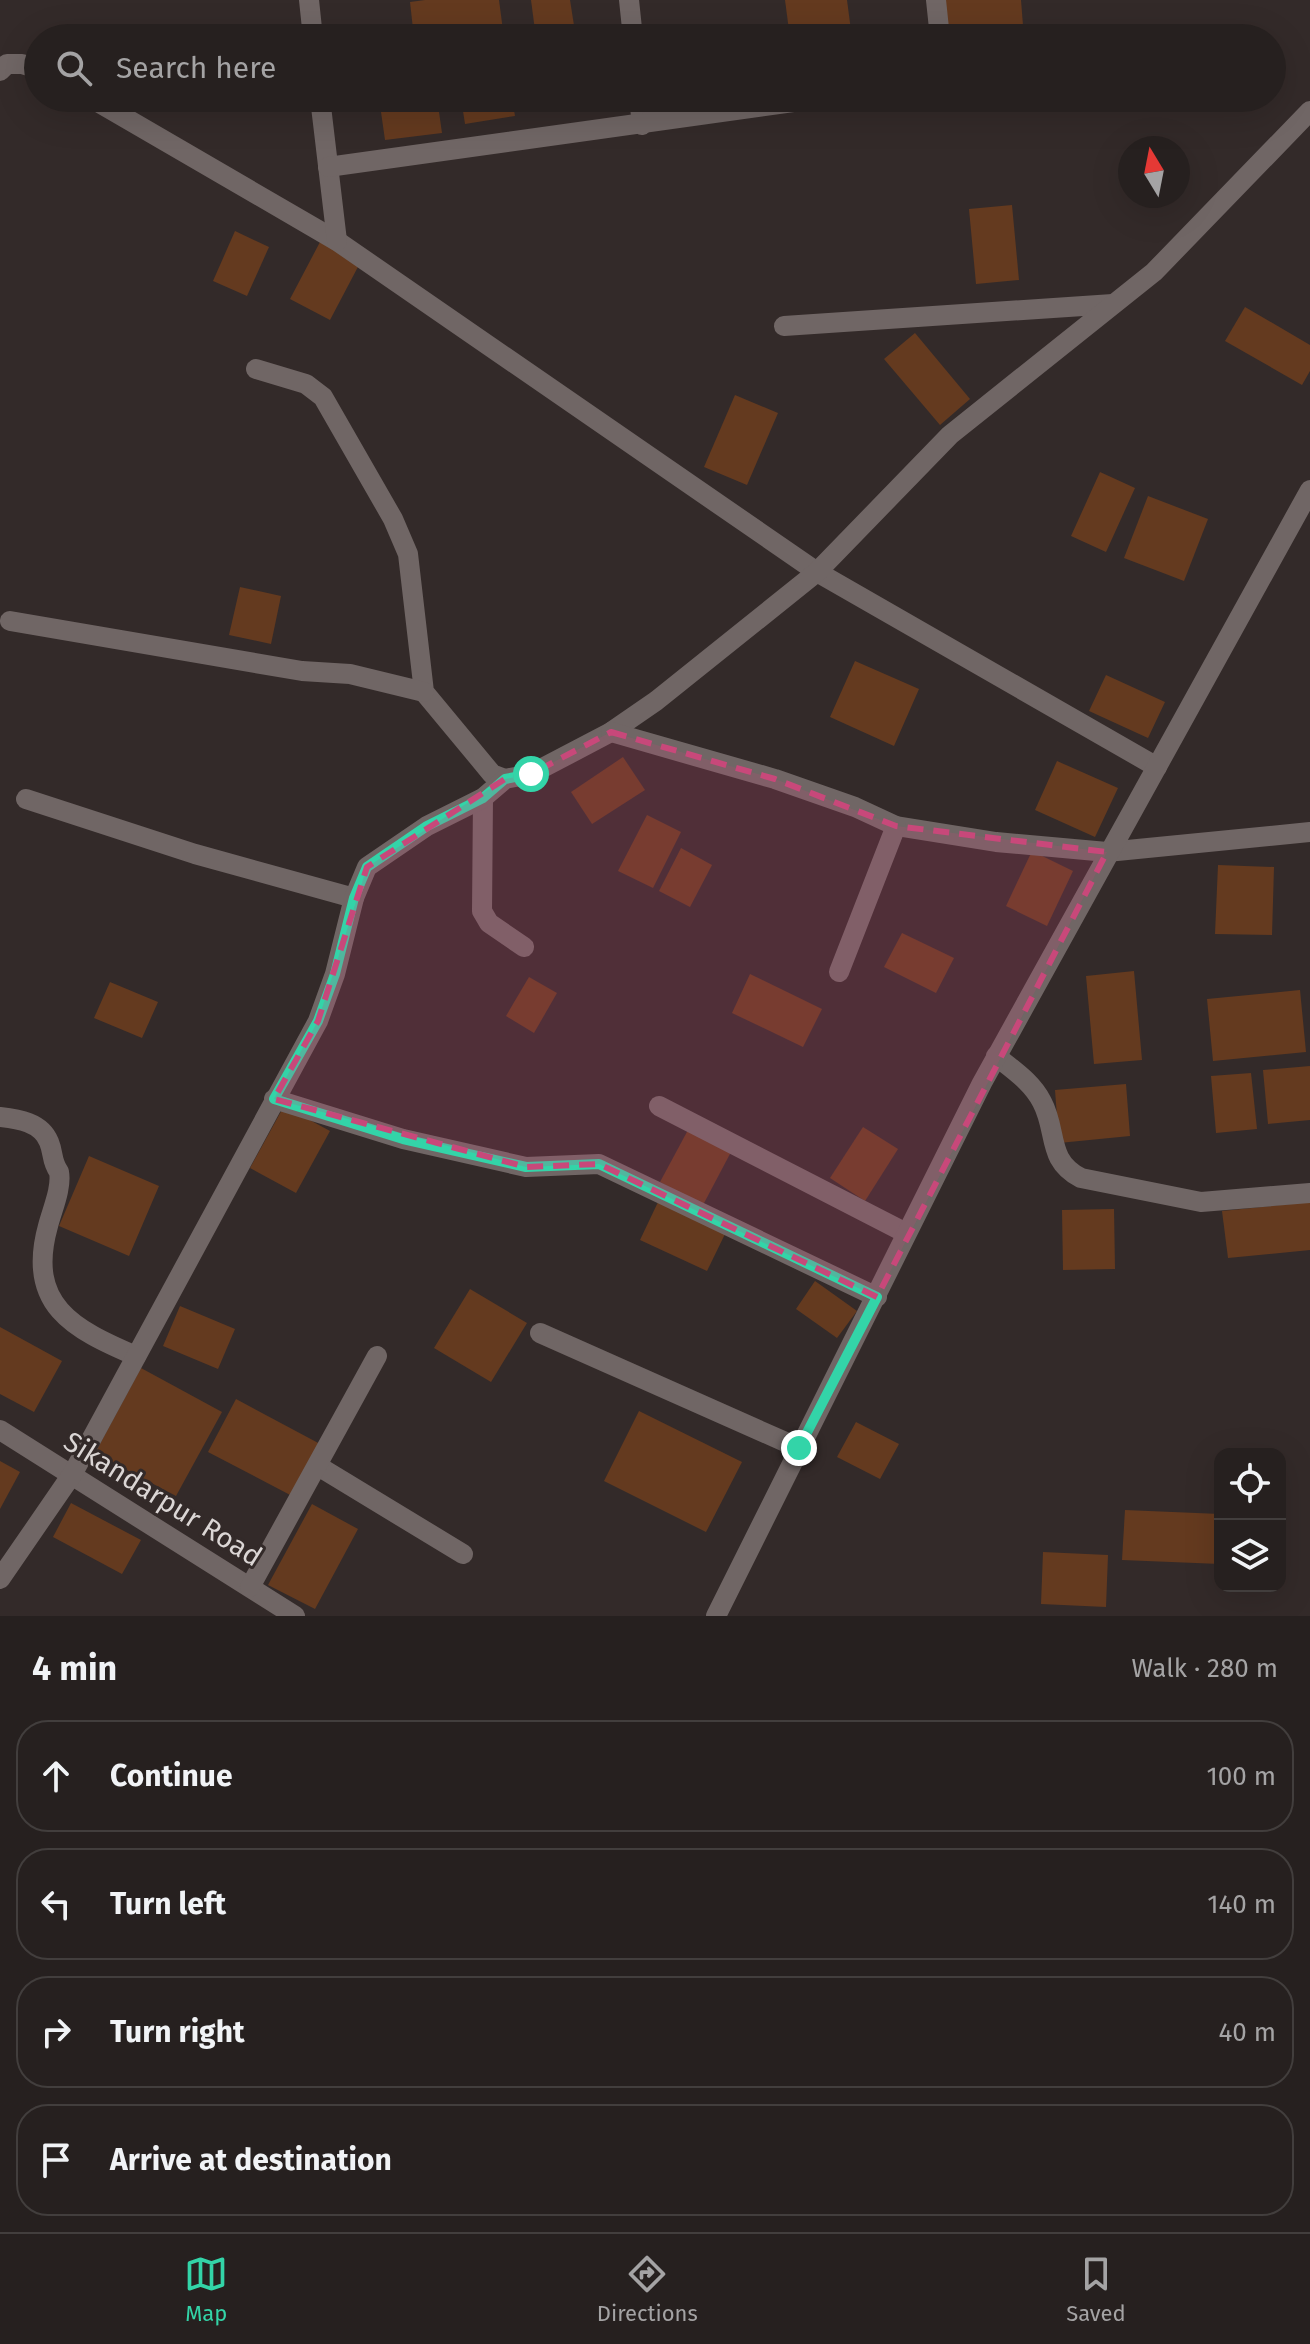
<!DOCTYPE html>
<meta charset="utf-8">
<style>
body{margin:0;font-family:"Fira Sans",sans-serif;background:#2e2828;color:#f1f3f6}
.controls{position:absolute;right:24px;bottom:24px;display:grid;overflow:hidden;border-radius:16px;box-shadow:0 8px 32px #0002}
.controls button{width:72px;height:72px;display:grid;place-items:center;padding:0;border:0;border-bottom:2px solid #423e3d;background:#26201f;color:#f1f3f6;font:40px sans-serif}
.compass{position:absolute;left:1118px;top:136px;width:72px;height:72px;border-radius:50%;background:#26201f;box-shadow:0 8px 32px #0002;rotate:350deg}
.stop{position:absolute;width:24px;height:24px;margin:-18px;border:6px solid #33d4a8;border-radius:50%;background:#fff}
.stop.end{background:#33d4a8;border-color:#fff;box-shadow:0 2px 8px #0008}
.list{margin:0;padding:0;list-style:none}
h2{display:flex;justify-content:space-between;align-items:center;height:104px;margin:0;padding:0 32px;font-size:34px}
h2 small{font-size:26px;font-weight:400;color:#a4a3a4}
.list li{display:grid;grid-template-columns:52px 1fr auto;gap:24px;align-items:center;box-sizing:border-box;height:112px;margin:0 16px 16px;padding:0 16px;border:2px solid #423e3d;border-radius:32px}
.list b{display:block;font-size:30px;white-space:nowrap}
.list em{font-size:26px;font-style:normal;color:#a4a3a4}
.icon{flex:none;width:44px;height:44px;fill:none;stroke:currentColor;stroke-width:2;stroke-linecap:round;stroke-linejoin:round}
.map{position:relative;flex:none;width:1310px;height:1616px;overflow:hidden}
.search{position:absolute;background:#26201f;box-shadow:0 8px 32px #0002;left:24px;right:24px;top:24px;height:88px;display:flex;align-items:center;gap:20px;box-sizing:border-box;padding:0 28px;border-radius:44px;color:#a4a3a4;font-size:30px}
.sheet{height:616px;background:#26201f}
nav{display:flex;justify-content:space-around;align-items:center;box-sizing:border-box;height:112px;border-top:2px solid #423e3d;background:#26201f;font-size:22px;color:#a4a3a4}
nav a{display:grid;justify-items:center;gap:4px}
nav .on{color:#33d4a8}
.map>svg:first-child{display:block}
.building{fill:#643a1f}
.lines{fill:none;stroke-linecap:round;stroke-linejoin:round}
.minor{stroke:#706665;stroke-width:20}
.route{stroke:#33d4a8;stroke-width:10}
.marked{fill:#c8487a;fill-opacity:0.2;stroke:#c8487a;stroke-width:6;stroke-dasharray:16 10;stroke-linejoin:round}
.labels{text-anchor:middle;dominant-baseline:central;stroke-width:6;stroke-linejoin:round;paint-order:stroke}
.street-label{font-size:28px;fill:#dbd6d5;stroke:#332a29}
</style>
<div class="map">
<svg width="1310" height="1616" viewBox="0 0 1310 1616">
<rect width="100%" height="100%" fill="#332a29"/>
<!-- building -->
<g class="building">
<path d="M425 0H499L504 38H414L410 2Z"/>
<path d="M531 0H570L576 38H536Z"/>
<path d="M785 0H847L852 38H790Z"/>
<path d="M943 0H1021L1024 38H947Z"/>
<path d="M379 98H437L442 133 385 140Z"/>
<path d="M461 98H512L515 116 465 124Z"/>
<path d="M1012 205 1019 280 976 284 969 209Z"/>
<path d="M235 231 269 247 247 296 213 281Z"/>
<path d="M320 242 360 263 330 320 290 299Z"/>
<path d="M1245 307 1310 345V371L1302 385 1225 341Z"/>
<path d="M915 333 970 399 940 425 884 359Z"/>
<path d="M735 395 778 413 747 485 704 467Z"/>
<path d="M1100 472 1135 488 1106 552 1071 536Z"/>
<path d="M1148 496 1208 519 1184 581 1124 558Z"/>
<path d="M240 587 281 596 271 644 229 635Z"/>
<path d="M855 661 919 689 894 746 830 717Z"/>
<path d="M1106 675 1165 702 1148 738 1089 711Z"/>
<path d="M623 757 645 790 592 824 571 792Z"/>
<path d="M1057 761 1118 788 1095 837 1035 810Z"/>
<path d="M647 815 681 832 653 888 618 871Z"/>
<path d="M681 848 712 865 690 907 659 891Z"/>
<path d="M1032 851 1073 871 1047 926 1006 906Z"/>
<path d="M1218 865 1274 867 1272 935 1215 934Z"/>
<path d="M902 933 954 958 936 993 884 967Z"/>
<path d="M1134 971 1142 1060 1094 1064 1086 976Z"/>
<path d="M750 974 822 1009 803 1047 732 1013Z"/>
<path d="M529 977 557 993 534 1033 506 1016Z"/>
<path d="M110 982 158 1002 142 1038 94 1018Z"/>
<path d="M1300 990 1306 1052 1213 1061 1207 999Z"/>
<path d="M1310 1066V1120L1268 1124 1263 1070Z"/>
<path d="M1251 1073 1257 1129 1216 1133 1211 1076Z"/>
<path d="M1126 1084 1130 1136 1059 1143 1055 1090Z"/>
<path d="M284 1106 330 1131 296 1193 250 1168Z"/>
<path d="M863 1127 898 1149 865 1201 830 1178Z"/>
<path d="M688 1130 731 1152 703 1205 660 1182Z"/>
<path d="M89 1156 159 1186 129 1256 59 1226Z"/>
<path d="M659 1200 726 1232 707 1271 640 1240Z"/>
<path d="M1310 1202V1250L1228 1258 1222 1211Z"/>
<path d="M1114 1209 1115 1269 1063 1270 1062 1210Z"/>
<path d="M815 1281 857 1311 837 1338 796 1309Z"/>
<path d="M470 1289 527 1323 491 1382 434 1348Z"/>
<path d="M180 1306 235 1329 218 1369 163 1346Z"/>
<path d="M0 1327 62 1361 34 1412 0 1394Z"/>
<path d="M141 1368 222 1412 176 1496 95 1453Z"/>
<path d="M236 1399 322 1445 294 1497 208 1452Z"/>
<path d="M639 1411 742 1462 706 1532 604 1481Z"/>
<path d="M856 1422 899 1444 880 1479 837 1457Z"/>
<path d="M0 1461 20 1472 0 1509Z"/>
<path d="M71 1503 141 1540 122 1574 53 1537Z"/>
<path d="M312 1504 358 1529 315 1609 268 1585Z"/>
<path d="M1125 1510 1220 1514V1564L1122 1560Z"/>
<path d="M1043 1552 1108 1555 1106 1607 1041 1604Z"/>
</g>
<g class="lines">
<!-- minor -->
<g class="minor">
<path d="M309 0 313 38"/>
<path d="M629 0 633 38"/>
<path d="M936 0 940 38"/>
<path d="M0 71 7 64H22L38 69"/>
<path d="M91 98 337 241 817 572 1157 767"/>
<path d="M320 98 337 241"/>
<path d="M639 98 642 125"/>
<path d="M328 167 822 98"/>
<path d="M784 326 1113 304"/>
<path d="M256 369 306 384 323 397 393 519 408 554 424 692 492 774 505 779 531 774 611 732 656 701 817 572 950 435 1154 272 1310 111"/>
<path d="M10 621 302 671 350 674 424 692"/>
<path d="M611 732 775 779 855 807 896 826 996 842 1107 852 1310 832"/>
<path d="M483 798 482 911 489 923 524 947"/>
<path d="M26 799 195 854 354 898"/>
<path d="M839 972 896 826"/>
<path d="M996 1056C1013 1070 1032 1082 1042 1102 1058 1132 1046 1160 1081 1178L1201 1202 1310 1193"/>
<path d="M274 1099 403 1139 526 1167 599 1164 877 1297"/>
<path d="M659 1106 906 1233"/>
<path d="M0 1117C18 1119 41 1122 49 1142 54 1154 51 1161 59 1172 62 1188 52 1210 48 1226 26 1305 73 1329 136 1356"/>
<path d="M540 1333 799 1448"/>
<path d="M0 1430 295 1616"/>
<path d="M318 1466 463 1554"/>
<path d="M0 1579 73 1473 318 1021 335 974 354 898 367 867 427 826 483 798 505 779"/>
<path d="M250 1587 377 1356"/>
<path d="M716 1616 982 1083 1310 490"/>
</g>
</g>
<g class="lines">
<!-- route -->
<path class="route" d="M531 774 505 779 483 798 427 826 367 867 354 898 335 974 318 1021 274 1099 403 1139 526 1167 599 1164 877 1297 799 1448"/>
</g>
<!-- marked area -->
<path class="marked" d="M611 732 775 779 896 826 1107 852 877 1297 599 1164 526 1167 274 1099 318 1021 367 867 505 779 531 774Z"/>
<g class="labels">
<!-- street labels -->
<g class="street-label">
<text transform="translate(163 1499) rotate(32)">Sikandarpur Road</text>
</g>
</g>
</svg>
<div class="controls">
<button><svg class="icon" aria-label="locate" viewBox="0 0 24 24"><circle cx="12" cy="12" r="6"/><path d="M12 2v4M12 18v4M2 12h4M18 12h4"/></svg></button>
<button><svg class="icon" aria-label="layers" viewBox="0 0 24 24"><path d="M12 4l9 5-9 5-9-5zM3 14l9 5 9-5"/></svg></button>
</div>
<svg class="compass" viewBox="-18 -18 36 36"><path d="M0-13l5 13h-10z" fill="#e53935"/><path d="M0 13l5-13h-10z" fill="#a4a3a4"/></svg>
<div class="stop" style="left:531px;top:774px"></div>
<div class="stop end" style="left:799px;top:1448px"></div>
<div class="search"><svg class="icon" aria-label="search" viewBox="0 0 24 24"><circle cx="10" cy="10" r="6"/><path d="M15 15l6 6"/></svg>Search here</div>
</div>
<section class="sheet">
<h2>4 min<small>Walk · 280 m</small></h2>
<ul class="list">
<li><svg class="icon" aria-label="ahead" viewBox="0 0 24 24"><path d="M12 20V5M6 11l6-6 6 6"/></svg><div><b>Continue</b></div><em>100 m</em></li>
<li><svg class="icon" aria-label="left" viewBox="0 0 24 24"><path d="M17 20v-9H6M10 6l-5 5 5 5"/></svg><div><b>Turn left</b></div><em>140 m</em></li>
<li><svg class="icon" aria-label="right" viewBox="0 0 24 24"><path d="M7 20v-9h11M14 6l5 5-5 5"/></svg><div><b>Turn right</b></div><em>40 m</em></li>
<li><svg class="icon" aria-label="arrive" viewBox="0 0 24 24"><path d="M6 21V4h12l-3 4 3 4H6"/></svg><div><b>Arrive at destination</b></div></li>
</ul>
</section>
<nav>
<a class="on"><svg class="icon" aria-label="map" viewBox="0 0 24 24"><path d="M3 6l6-2 6 2 6-2v14l-6 2-6-2-6 2zM9 4v14M15 6v14"/></svg>Map</a>
<a><svg class="icon" aria-label="directions" viewBox="0 0 24 24"><path d="M12 3l9 9-9 9-9-9zM9 14v-3h6M13 9l2 2-2 2"/></svg>Directions</a>
<a><svg class="icon" aria-label="saved" viewBox="0 0 24 24"><path d="M7 4h10v16l-5-4-5 4z"/></svg>Saved</a>
</nav>
